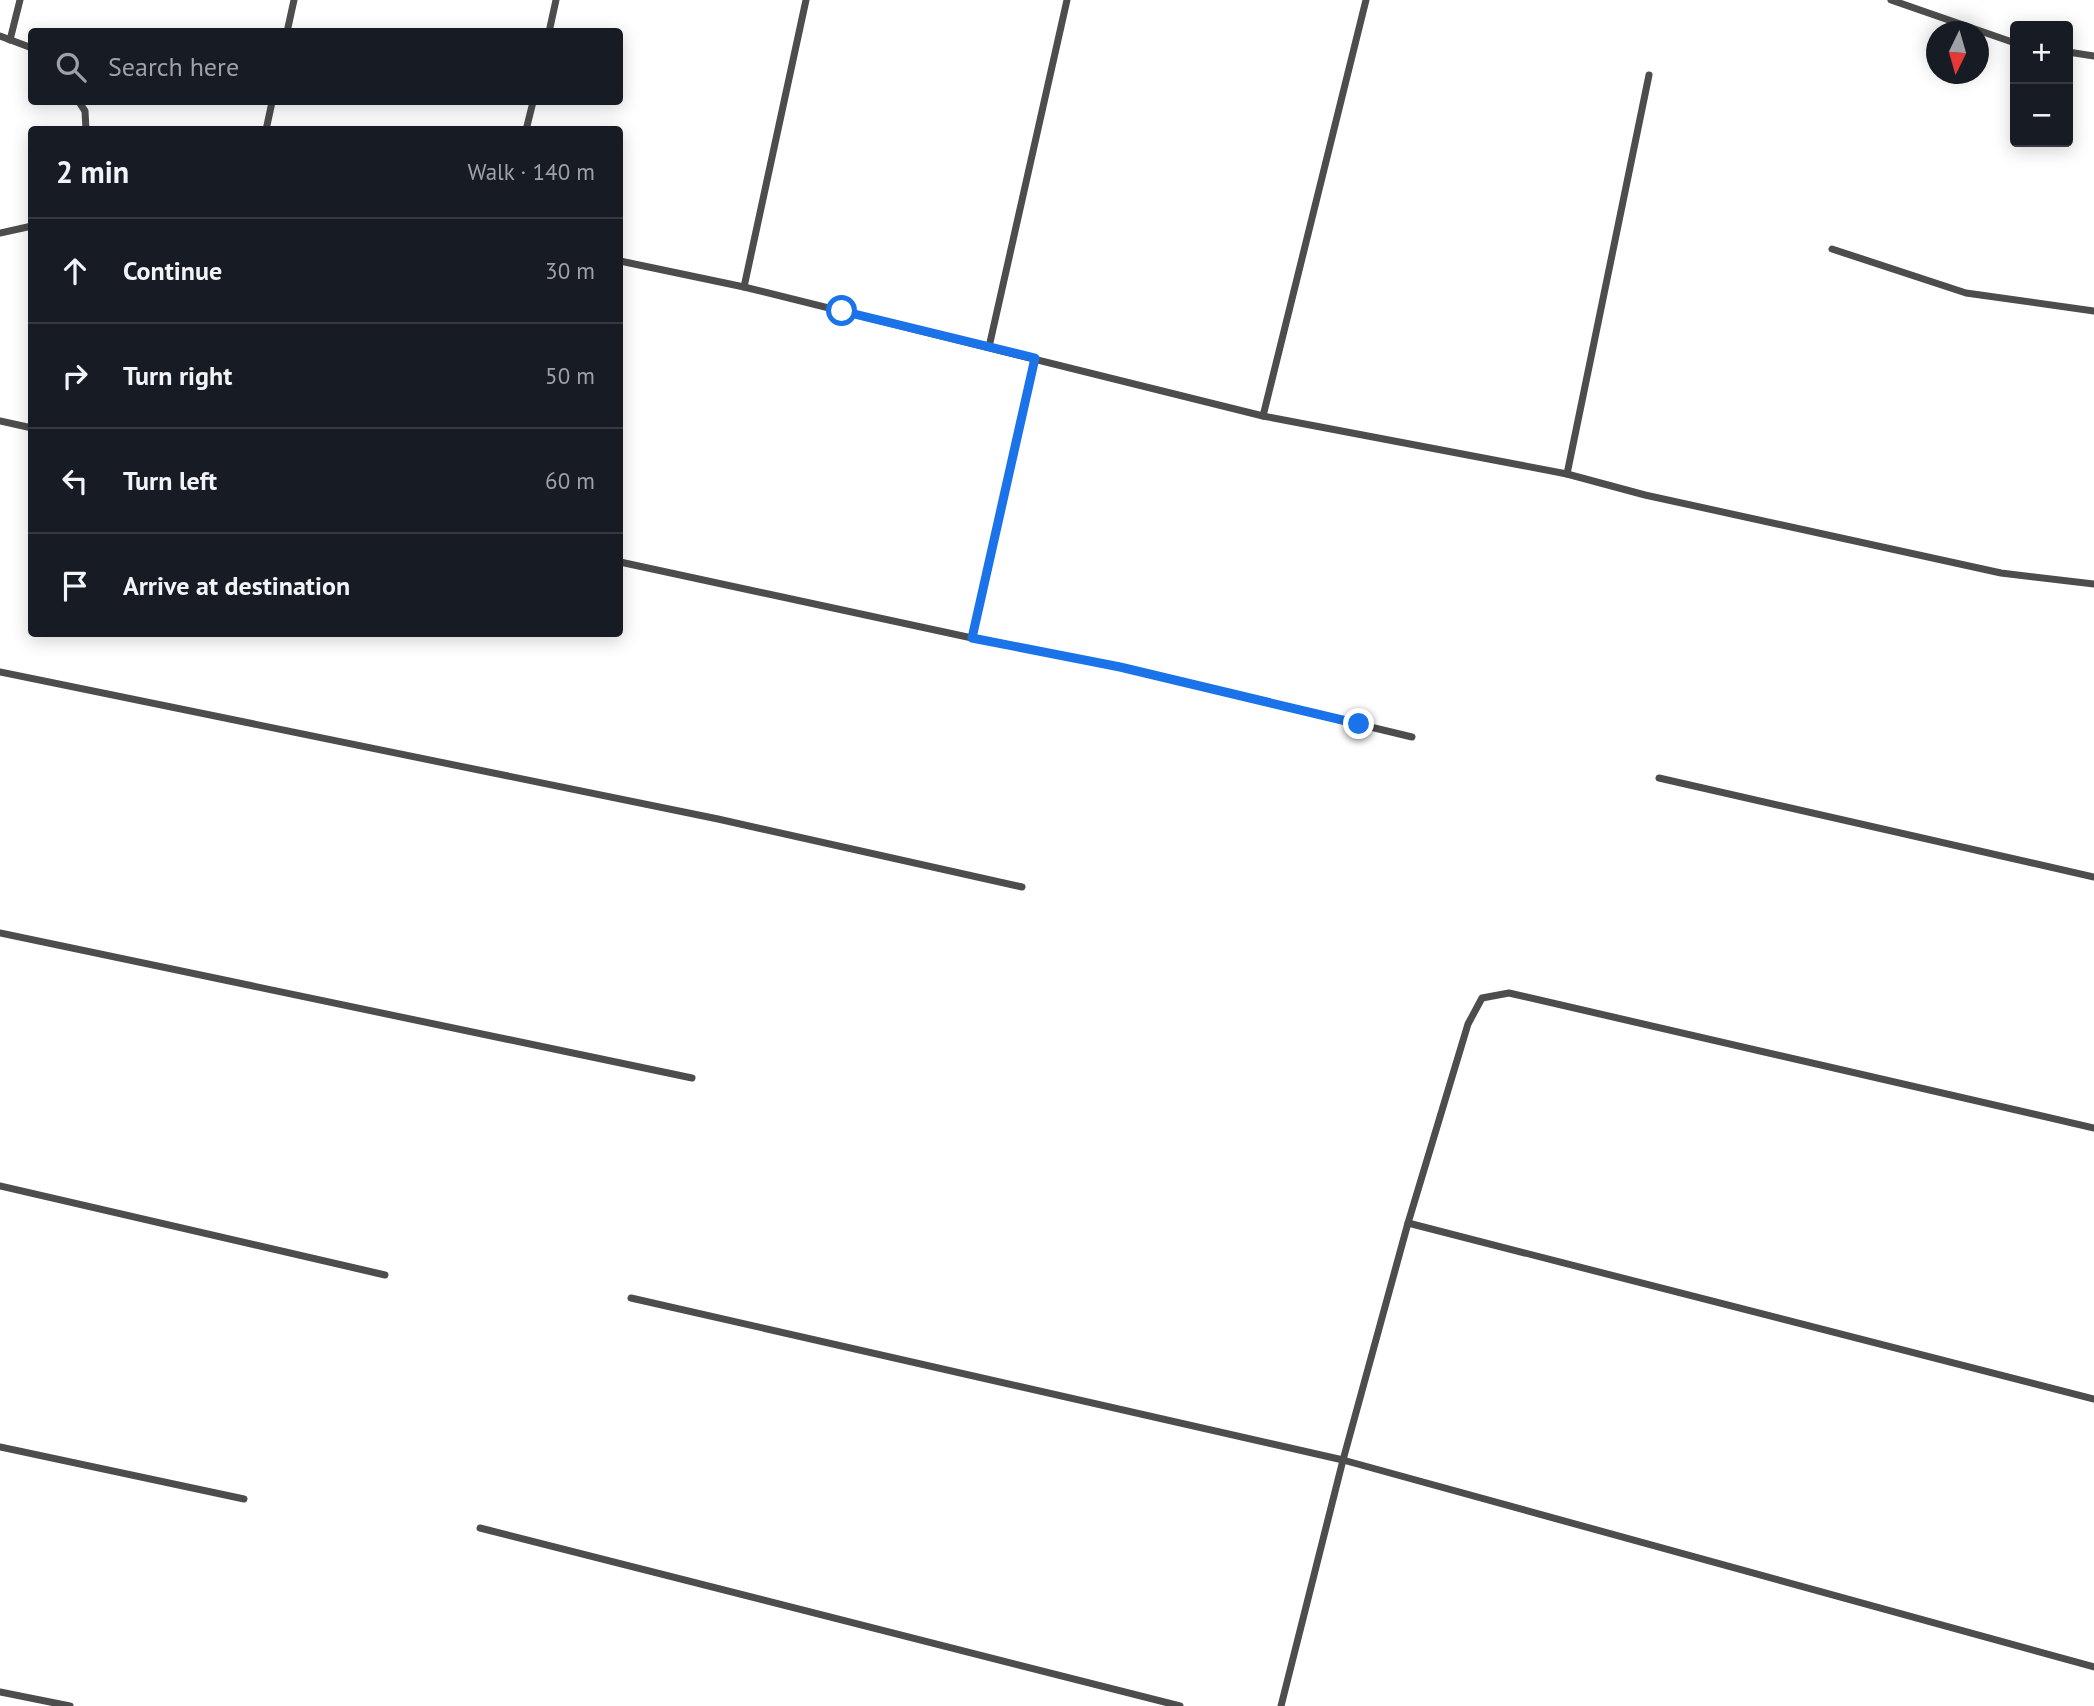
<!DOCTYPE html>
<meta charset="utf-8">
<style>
body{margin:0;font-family:"PT Sans",sans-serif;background:#20242c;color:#f1f3f6}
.controls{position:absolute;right:21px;top:21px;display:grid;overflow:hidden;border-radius:7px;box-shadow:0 4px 18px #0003}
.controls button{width:63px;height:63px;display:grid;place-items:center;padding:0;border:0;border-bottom:2px solid #363941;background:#171b24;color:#f1f3f6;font:35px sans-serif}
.compass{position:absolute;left:1926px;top:21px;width:63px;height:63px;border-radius:50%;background:#171b24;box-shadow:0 4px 18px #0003;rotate:185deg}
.stop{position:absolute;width:21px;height:21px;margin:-16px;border:5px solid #1a73e8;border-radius:50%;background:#fff}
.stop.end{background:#1a73e8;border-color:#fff;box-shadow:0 2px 7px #0008}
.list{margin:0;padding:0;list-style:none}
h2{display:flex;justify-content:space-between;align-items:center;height:91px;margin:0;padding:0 28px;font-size:30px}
h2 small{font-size:23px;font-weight:400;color:#9ea1a6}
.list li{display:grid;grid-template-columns:46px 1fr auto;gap:21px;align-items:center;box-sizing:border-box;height:105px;padding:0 28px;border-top:2px solid #363941}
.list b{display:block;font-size:26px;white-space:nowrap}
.list em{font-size:23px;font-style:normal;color:#9ea1a6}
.icon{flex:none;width:38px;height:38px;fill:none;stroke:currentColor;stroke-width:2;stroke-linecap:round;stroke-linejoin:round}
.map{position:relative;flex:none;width:2094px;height:1706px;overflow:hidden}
.search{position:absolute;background:#171b24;box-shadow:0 4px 18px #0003;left:28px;top:28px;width:595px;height:77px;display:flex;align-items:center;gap:18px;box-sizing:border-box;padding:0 24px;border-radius:7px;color:#9ea1a6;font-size:26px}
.panel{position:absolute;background:#171b24;box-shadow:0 4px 18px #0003;left:28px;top:126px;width:595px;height:511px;border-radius:7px}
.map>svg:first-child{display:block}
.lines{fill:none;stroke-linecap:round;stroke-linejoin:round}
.street{stroke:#4d4d4d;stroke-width:7}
.route{stroke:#1a73e8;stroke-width:9}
</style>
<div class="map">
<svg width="2094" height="1706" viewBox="0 0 2094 1706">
<rect width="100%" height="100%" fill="#fff"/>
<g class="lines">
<!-- street -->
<g class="street">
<path d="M1891 0 2015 43"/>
<path d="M287 32 294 0"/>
<path d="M549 32 556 0"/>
<path d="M0 36 32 48"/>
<path d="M10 40 20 0"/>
<path d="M2068 52 2094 56"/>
<path d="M79 102 85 111 86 130"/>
<path d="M266 130 272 102"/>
<path d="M526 130 533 102"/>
<path d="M0 233 32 226"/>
<path d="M1832 249 1966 293 2094 311"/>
<path d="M620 261 744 287 1263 416 1567 474 1645 495 2001 573 2094 584"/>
<path d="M744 287 806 0"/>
<path d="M989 347 1067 0"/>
<path d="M1263 416 1366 0"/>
<path d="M0 421 32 428"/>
<path d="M1567 474 1649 75"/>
<path d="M620 562 972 638 1120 667 1412 737"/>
<path d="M972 638 1035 358"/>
<path d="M0 672 718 819 1022 887"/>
<path d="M1659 778 2094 877"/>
<path d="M0 933 692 1078"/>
<path d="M0 1186 385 1275"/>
<path d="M1408 1223 2094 1399"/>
<path d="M631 1298 1343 1460 2094 1667"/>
<path d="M0 1447 244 1499"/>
<path d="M480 1528 1180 1706"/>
<path d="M0 1692 70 1706"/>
<path d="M1281 1706 1343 1460 1408 1223 1468 1024 1482 998 1509 993 2094 1128"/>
</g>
</g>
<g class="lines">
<!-- route -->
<path class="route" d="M842 311 1035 358 972 638 1120 667 1359 724"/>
</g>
</svg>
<div class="controls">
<button>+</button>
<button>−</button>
</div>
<svg class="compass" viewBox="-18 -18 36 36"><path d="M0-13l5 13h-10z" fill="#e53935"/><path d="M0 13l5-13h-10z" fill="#9ea1a6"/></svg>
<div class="stop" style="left:842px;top:311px"></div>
<div class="stop end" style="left:1359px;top:724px"></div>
<div class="search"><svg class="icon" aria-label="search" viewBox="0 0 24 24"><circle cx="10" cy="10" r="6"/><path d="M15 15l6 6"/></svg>Search here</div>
<section class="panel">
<h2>2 min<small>Walk · 140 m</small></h2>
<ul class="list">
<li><svg class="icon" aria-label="ahead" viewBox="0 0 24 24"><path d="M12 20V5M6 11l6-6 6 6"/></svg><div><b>Continue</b></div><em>30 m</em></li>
<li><svg class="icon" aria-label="right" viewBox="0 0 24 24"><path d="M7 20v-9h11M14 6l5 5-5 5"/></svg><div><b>Turn right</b></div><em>50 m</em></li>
<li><svg class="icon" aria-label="left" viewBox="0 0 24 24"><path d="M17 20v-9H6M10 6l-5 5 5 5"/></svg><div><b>Turn left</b></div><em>60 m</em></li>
<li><svg class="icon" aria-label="arrive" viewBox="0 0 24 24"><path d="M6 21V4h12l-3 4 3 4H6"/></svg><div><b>Arrive at destination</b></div></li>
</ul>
</section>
</div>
